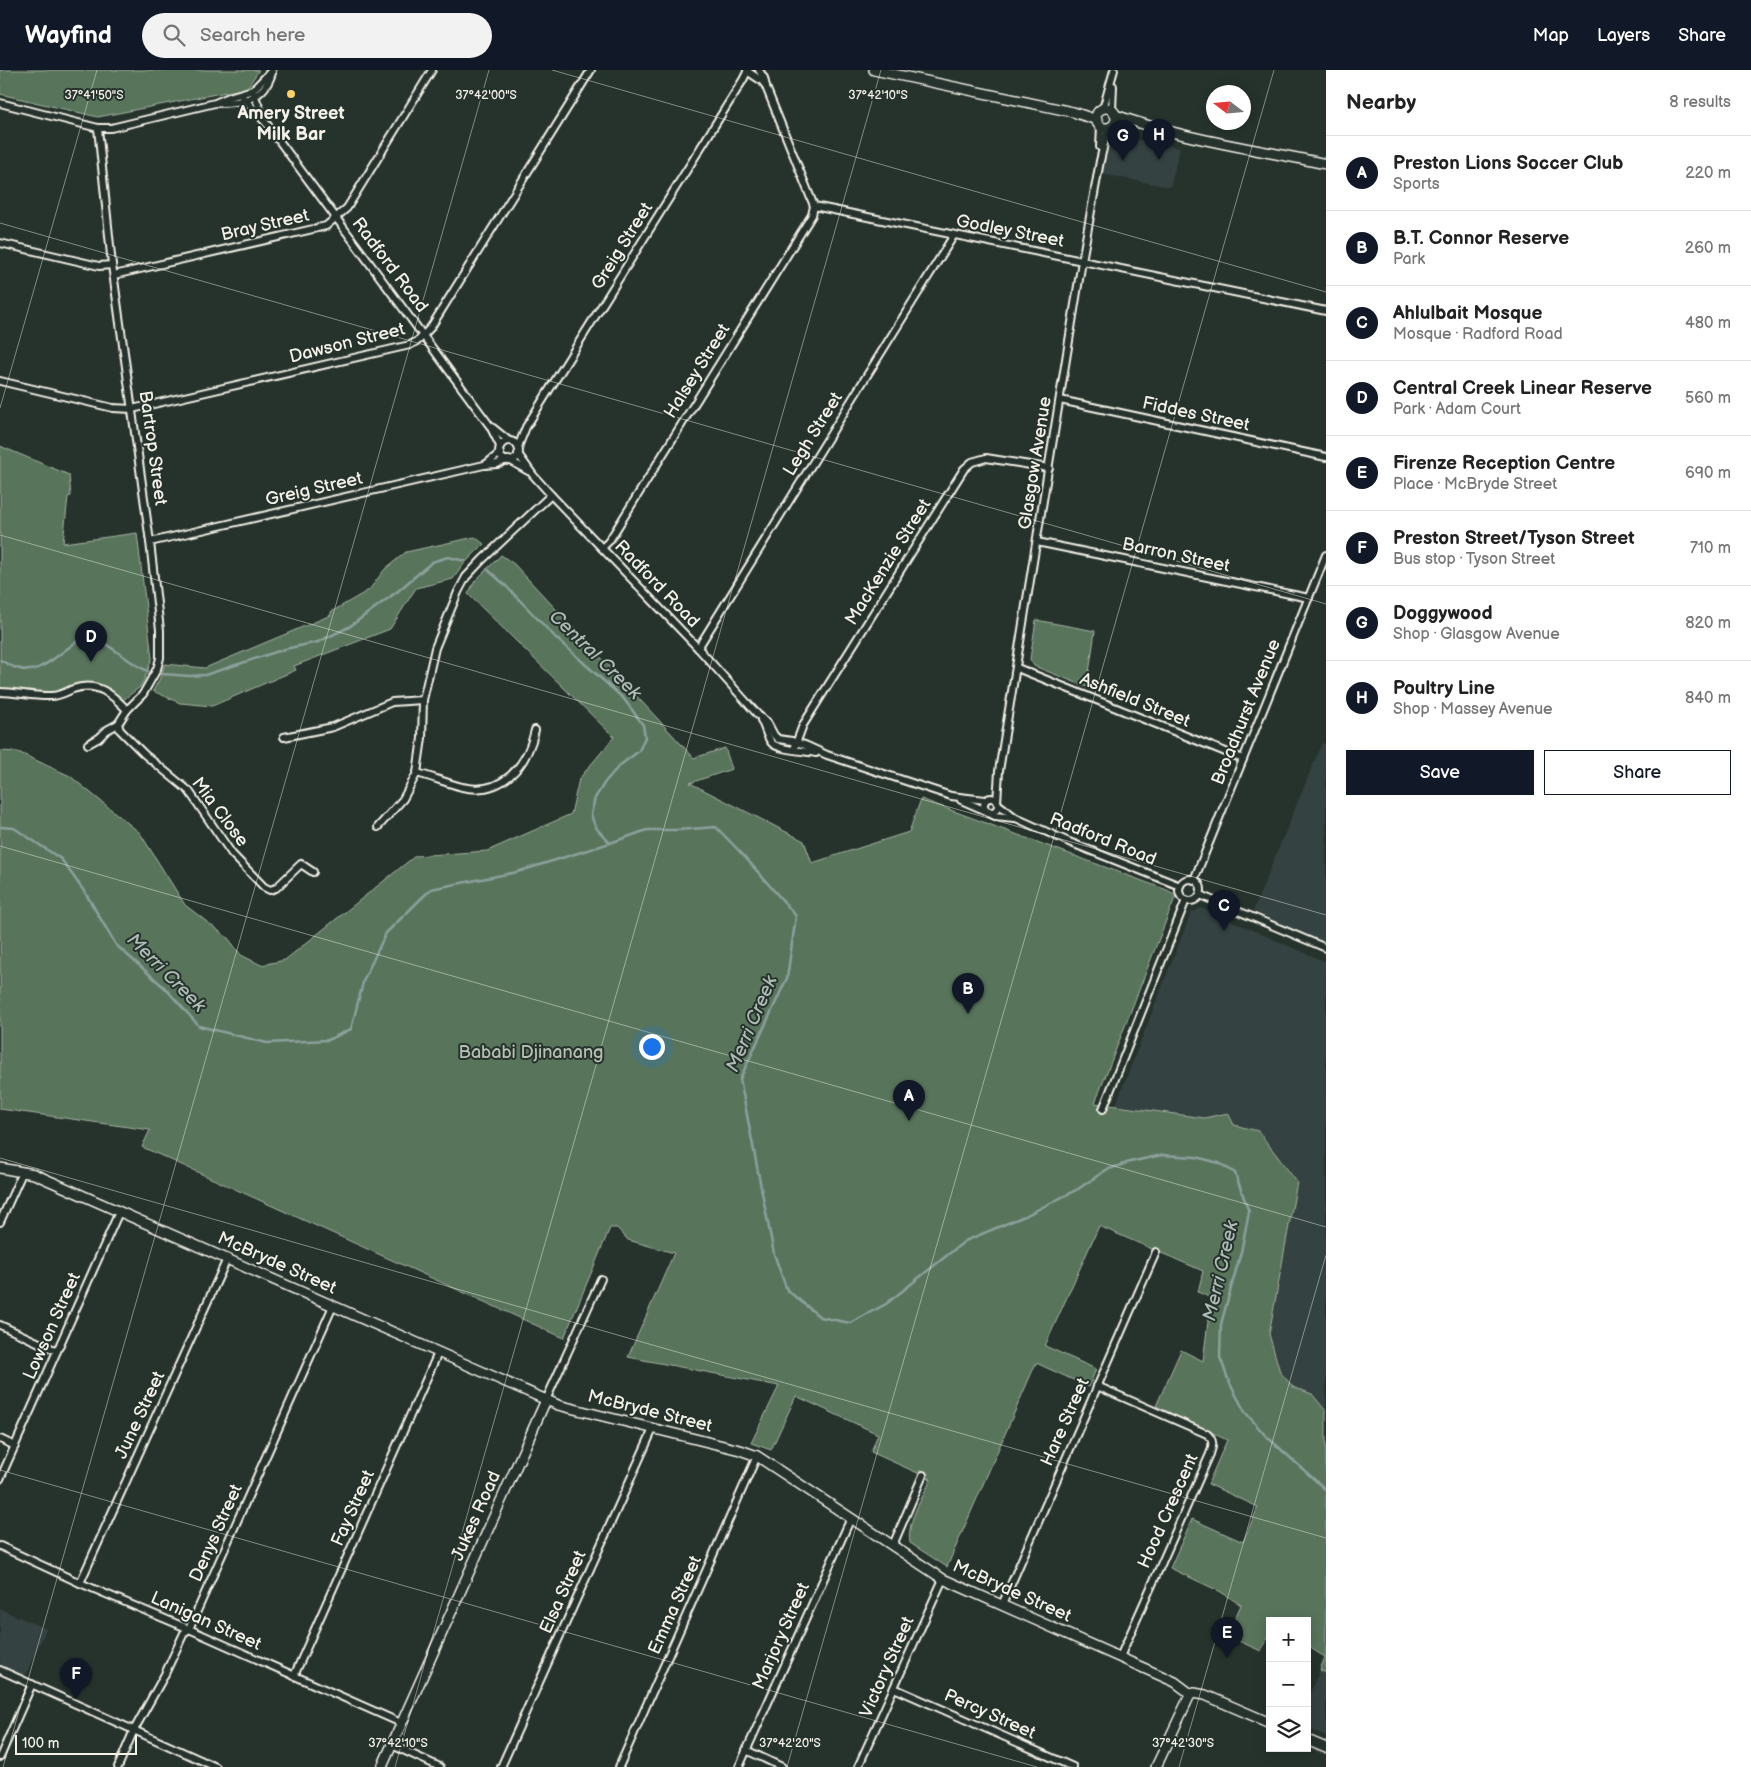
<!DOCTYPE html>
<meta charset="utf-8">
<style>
body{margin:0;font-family:"Balsamiq Sans",sans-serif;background:#f2f2f2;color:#222}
.controls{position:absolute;right:15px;bottom:15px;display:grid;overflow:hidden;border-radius:0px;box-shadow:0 2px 12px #0003}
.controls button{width:45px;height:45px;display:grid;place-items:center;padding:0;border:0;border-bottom:1px solid #e0e0e0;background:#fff;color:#222;font:25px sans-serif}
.compass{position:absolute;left:1206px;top:15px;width:45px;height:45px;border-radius:50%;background:#fff;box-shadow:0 2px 12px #0003;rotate:286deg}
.scale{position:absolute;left:15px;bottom:12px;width:122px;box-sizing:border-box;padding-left:5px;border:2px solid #f4f1e8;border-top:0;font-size:14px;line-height:18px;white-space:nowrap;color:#f4f1e8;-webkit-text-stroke:4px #26332d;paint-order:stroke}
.you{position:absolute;left:651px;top:976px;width:18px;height:18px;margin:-12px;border:4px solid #fff;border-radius:50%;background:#1a73e8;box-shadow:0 0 0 8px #1a73e833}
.badge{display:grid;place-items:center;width:32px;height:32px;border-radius:50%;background:#111827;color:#fff;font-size:16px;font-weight:700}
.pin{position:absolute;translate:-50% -41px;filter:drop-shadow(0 1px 2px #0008)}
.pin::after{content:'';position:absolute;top:26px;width:18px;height:15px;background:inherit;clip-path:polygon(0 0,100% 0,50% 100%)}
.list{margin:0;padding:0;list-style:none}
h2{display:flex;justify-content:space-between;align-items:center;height:65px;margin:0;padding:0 20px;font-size:21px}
h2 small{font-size:16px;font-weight:400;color:#767676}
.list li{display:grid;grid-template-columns:32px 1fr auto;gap:15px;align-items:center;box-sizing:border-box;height:75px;padding:0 20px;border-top:1px solid #e0e0e0}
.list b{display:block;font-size:19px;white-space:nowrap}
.list p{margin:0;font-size:16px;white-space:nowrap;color:#767676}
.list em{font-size:16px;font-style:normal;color:#767676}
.actions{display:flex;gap:10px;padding:15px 20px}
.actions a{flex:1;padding:11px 0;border:1px solid #111827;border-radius:0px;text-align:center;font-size:18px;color:#111827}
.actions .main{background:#111827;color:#fff}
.icon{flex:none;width:28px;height:28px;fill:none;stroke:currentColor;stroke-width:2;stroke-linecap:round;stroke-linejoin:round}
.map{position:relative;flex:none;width:1326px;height:1697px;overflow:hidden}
header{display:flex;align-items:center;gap:30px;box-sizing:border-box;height:70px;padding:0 25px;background:#111827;color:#fff}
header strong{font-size:24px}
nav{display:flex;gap:28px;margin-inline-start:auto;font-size:18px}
.search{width:350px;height:45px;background:#f2f2f2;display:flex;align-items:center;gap:12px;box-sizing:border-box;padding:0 18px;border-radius:28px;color:#767676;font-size:19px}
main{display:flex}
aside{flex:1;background:#fff}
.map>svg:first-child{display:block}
.built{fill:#364342}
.green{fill:#59745b;stroke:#a6b2a2}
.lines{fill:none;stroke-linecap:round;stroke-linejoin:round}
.stream{stroke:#8ca09d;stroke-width:2.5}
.street-casing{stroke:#f4f1e8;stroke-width:10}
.secondary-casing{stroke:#f4f1e8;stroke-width:12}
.street{stroke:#26332d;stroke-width:6}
.secondary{stroke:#26332d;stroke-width:9}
.ticks{fill:none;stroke:#f4f1e8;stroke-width:1;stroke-opacity:0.45}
.poi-dot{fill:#ffd166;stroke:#26332d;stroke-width:2}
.labels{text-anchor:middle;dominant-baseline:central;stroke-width:4;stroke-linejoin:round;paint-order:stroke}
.poi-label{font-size:18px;font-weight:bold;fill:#f4f1e8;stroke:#26332d}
.street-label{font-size:18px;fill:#f4f1e8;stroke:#26332d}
.park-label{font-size:18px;fill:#b6bfb0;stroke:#26332d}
.water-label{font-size:19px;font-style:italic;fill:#aebbb6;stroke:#26332d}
.ticks-label{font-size:12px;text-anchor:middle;fill:#f4f1e8;stroke:#26332d;stroke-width:4;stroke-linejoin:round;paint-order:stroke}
</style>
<header>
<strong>Wayfind</strong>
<div class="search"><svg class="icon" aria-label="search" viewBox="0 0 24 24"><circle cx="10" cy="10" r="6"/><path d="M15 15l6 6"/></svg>Search here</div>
<nav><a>Map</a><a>Layers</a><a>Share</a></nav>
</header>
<main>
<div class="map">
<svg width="1326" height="1697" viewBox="0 0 1326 1697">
<rect width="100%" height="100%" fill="#26332d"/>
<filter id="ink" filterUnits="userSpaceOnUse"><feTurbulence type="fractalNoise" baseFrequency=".02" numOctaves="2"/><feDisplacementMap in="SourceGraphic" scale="10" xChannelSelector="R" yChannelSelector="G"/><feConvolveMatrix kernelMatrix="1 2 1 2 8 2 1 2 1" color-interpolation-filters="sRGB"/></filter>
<g filter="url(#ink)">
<!-- built -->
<g class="built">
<path d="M1109 64 1180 78 1170 117 1102 104Z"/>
<path d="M1322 673 1326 675V873L1253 841Z"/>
<path d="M1201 838 1326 892V1341L1312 1324 1293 1317 1280 1302 1269 1264 1297 1112 1258 1061 1234 1055 1228 1043 1204 1048 1115 1037 1191 843Z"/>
<path d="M0 1539 46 1559 25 1607 0 1596Z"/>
<path d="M1320 1600 1326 1603V1666L1307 1658V1629Z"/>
</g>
<!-- green -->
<g class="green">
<path d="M0 0H259L247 18 98 47 0 24Z"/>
<path d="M0 376 69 405 71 426 68 427 63 473 137 463 152 588 145 608 140 617 123 630C118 627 114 621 108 618 87 607 70 621 50 623L0 619Z"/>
<path d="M475 467 484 474 464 494 453 509 416 518 390 559 294 596 296 600 212 636 180 633 153 621 159 610 165 594 205 598 331 545V542L369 520 385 499 406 482Z"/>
<path d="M501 485 514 494 694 688 725 678 732 699 690 713 804 771 812 793 909 762 921 729 1167 820 1176 825 1095 1033 1204 1048 1228 1043 1234 1055 1258 1061 1297 1112 1269 1264 1280 1302 1293 1317 1312 1324 1326 1341V1603L1320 1600 1325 1587 1307 1576V1551H1270V1562L1261 1581 1227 1566 1241 1535 1221 1522 1170 1498 1192 1449 1243 1472 1258 1437 1208 1414 1227 1370 1156 1336 1181 1280 1203 1291 1211 1228 1198 1222 1203 1201 1099 1156 1045 1276 1096 1299 1089 1317 1036 1293 947 1497 910 1473C906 1451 923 1428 931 1409L871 1382 878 1364 796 1326 771 1380 751 1373 779 1316 628 1287 674 1183 628 1170 617 1158H610L564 1268 142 1077 150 1060 0 1039V681L18 682 70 706 140 763 185 835 228 868 241 885 261 895 285 890 415 786 487 781 571 744 579 709 614 667 468 524 475 511Z"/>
<path d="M1036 550 1095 561 1087 617 1034 596 1030 589Z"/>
</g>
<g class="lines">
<!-- stream -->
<g class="stream">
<path d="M487 499 505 515 556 568 624 629 643 655 645 667 639 681 619 696 605 712 595 728 591 744 593 751 597 759 610 773"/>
<path d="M0 590C9 595 20 601 30 600 44 600 72 574 84 566 106 568 127 593 148 601"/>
<path d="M162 604 190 606 205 605 285 579 318 572 349 557 398 521 432 492 448 487 465 491"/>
<path d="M0 757 14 758 61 789 86 824 116 875 165 918 199 956 267 973 328 970 351 959 364 909 386 863 431 819 517 802 610 773 647 760H678L716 757 744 786 796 846 787 908 740 1009 774 1184 787 1220 820 1247 850 1253 886 1234 965 1171 1027 1145 1078 1119 1106 1100 1130 1092 1162 1085 1196 1087 1219 1093 1235 1103 1249 1142 1241 1182 1221 1254 1220 1287 1229 1312 1245 1342 1265 1365 1326 1420"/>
</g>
<!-- street casing -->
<g class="street-casing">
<g id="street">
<path d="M759 0 764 8 766 17 814 136 1326 241"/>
<path d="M747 1 762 11 766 16"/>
<path d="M240 24 266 53 490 356 500 376"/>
<path d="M254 24 263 47"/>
<path d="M0 33 98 58H111L215 33 229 27 253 20 272 0"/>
<path d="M218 33C243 33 264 29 272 3"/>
<path d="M1103 39 1114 0"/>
<path d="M1112 40 1113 16"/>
<path d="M1100 77 1101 56"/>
<path d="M0 173 99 196 112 195"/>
<path d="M114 205 326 156 347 138 432 0"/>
<path d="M0 311 113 338 132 339 410 275 419 270 431 257 591 0"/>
<path d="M1060 330 1326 387"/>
<path d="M493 358 509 371"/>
<circle cx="509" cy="381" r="10"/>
<path d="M518 377 526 357 743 10 748 0"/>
<path d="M518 384 533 405 551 425 698 578 758 645 767 652 774 665 778 669 792 671 805 675 827 685 951 726 985 730"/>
<path d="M509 390 528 401"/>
<path d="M485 395 500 383"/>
<path d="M150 472 484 395 497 394 507 390"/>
<path d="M1037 472 1309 528"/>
<path d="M602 478 609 471 812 145 814 136"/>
<path d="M698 578 954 165"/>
<path d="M1017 598 1243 689"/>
<path d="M0 622C17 622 34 627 51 626 60 626 66 622 73 619 97 611 112 624 127 640"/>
<path d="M761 650C765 657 766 665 771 672 776 680 806 681 816 683"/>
<path d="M118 654 120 660 144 684 189 721 232 784 264 817 270 820 276 818 301 794 313 802"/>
<path d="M284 667 333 657 392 632 423 630"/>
<path d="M88 674 99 668 107 660 118 654 127 640 143 624 157 599 160 588V560L150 472 112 195 98 58"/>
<path d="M794 679 803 655 964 399 972 392 986 388 1049 398"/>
<path d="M417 703C432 707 447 713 462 717 502 726 527 696 535 660"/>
<circle cx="991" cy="735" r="7"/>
<path d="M961 730 986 741"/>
<path d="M997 732 999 701 1082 191 1100 91 1108 57"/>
<path d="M998 734 1016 748 1069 772 1180 816"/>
<path d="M989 743 995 746 1014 748"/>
<path d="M378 757 403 729 417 703 422 668 423 630 435 578 458 522 466 507 482 490 551 425"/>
<circle cx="1190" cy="820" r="11"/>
<path d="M1194 810 1326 485"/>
<path d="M1200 825 1326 878"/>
<path d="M1103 1039 1186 830"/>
<path d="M0 1152 23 1101"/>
<path d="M0 1255 57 1281"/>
<path d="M1097 1316 1207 1364C1214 1370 1213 1376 1210 1384L1120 1587"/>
<path d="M546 1330 601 1209"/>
<path d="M0 1369 15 1376"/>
<path d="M0 1409 119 1142"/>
<path d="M893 1475 923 1405"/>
<path d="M0 1476 80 1513 189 1559 401 1653"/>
<path d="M80 1513 227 1189"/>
<path d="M1002 1535 1156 1182"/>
<path d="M0 1600 216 1697"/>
<path d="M294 1606 438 1283"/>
<path d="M894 1618 1073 1697"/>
<path d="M392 1675 440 1697"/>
<path d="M746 1680 782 1697"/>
<path d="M0 1687 32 1614"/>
<path d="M118 1697 134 1660 164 1606 184 1563 189 1559 333 1236"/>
<path d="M501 1697 653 1359"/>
<path d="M619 1697 757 1386"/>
<path d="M739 1697 851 1448"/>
<path d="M858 1697 943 1509"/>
</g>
</g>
<!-- secondary casing -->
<g class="secondary-casing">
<g id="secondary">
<path d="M874 0 1073 42 1097 50"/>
<circle cx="1106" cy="48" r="10"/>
<path d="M1115 45C1183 69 1256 79 1326 94"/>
<path d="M0 1098 34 1104 558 1335 740 1380 757 1386 943 1509 1175 1612 1187 1621 1190 1625 1194 1623 1205 1625 1270 1653"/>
<path d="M1307 1670 1326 1678"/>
<path d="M382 1697 546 1330"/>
<path d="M1156 1697 1190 1625"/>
</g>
</g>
<!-- street -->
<use href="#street" class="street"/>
<!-- secondary -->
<use href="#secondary" class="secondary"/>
</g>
</g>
<!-- ticks -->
<path class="ticks" d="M552 0 1326 222M0 153 1326 534M0 338 97 0M0 465 1326 845M0 776 1326 1157M0 1088 1326 1468M0 1400 1037 1697M3 1697 489 0M395 1697 881 0M787 1697 1274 0M1179 1697 1326 1185"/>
<!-- markers -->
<circle class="poi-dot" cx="291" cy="24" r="5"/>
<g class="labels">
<!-- poi labels -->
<g class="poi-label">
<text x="291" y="43">Amery Street<tspan x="291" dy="21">Milk Bar</tspan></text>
</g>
<!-- street labels -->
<g class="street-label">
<text transform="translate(265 155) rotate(-13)">Bray Street</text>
<text transform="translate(1010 161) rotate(11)">Godley Street</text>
<text transform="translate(622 176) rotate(-58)">Greig Street</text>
<text transform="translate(390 195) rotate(53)">Radford Road</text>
<text transform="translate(347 273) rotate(-14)">Dawson Street</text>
<text transform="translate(697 301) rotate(-58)">Halsey Street</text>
<text transform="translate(1196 344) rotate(12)">Fiddes Street</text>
<text transform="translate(813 364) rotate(-58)">Legh Street</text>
<text transform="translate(153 378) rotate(82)">Bartrop Street</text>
<text transform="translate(1035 393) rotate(-81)">Glasgow Avenue</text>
<text transform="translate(314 419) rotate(-13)">Greig Street</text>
<text transform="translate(1176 485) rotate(12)">Barron Street</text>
<text transform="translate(888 492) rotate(-58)">MacKenzie Street</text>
<text transform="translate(657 514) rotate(46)">Radford Road</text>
<text transform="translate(1135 630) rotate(22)">Ashfield Street</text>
<text transform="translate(1246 642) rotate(-68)">Broadhurst Avenue</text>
<text transform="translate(220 742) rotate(53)">Mia Close</text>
<text transform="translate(1103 769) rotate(22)">Radford Road</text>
<text transform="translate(277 1193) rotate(24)">McBryde Street</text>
<text transform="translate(52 1256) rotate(-66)">Lowson Street</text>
<text transform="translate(650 1341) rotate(14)">McBryde Street</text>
<text transform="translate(140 1345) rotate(-65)">June Street</text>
<text transform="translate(1065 1352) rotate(-66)">Hare Street</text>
<text transform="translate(353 1438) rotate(-66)">Fay Street</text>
<text transform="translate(1168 1441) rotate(-66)">Hood Crescent</text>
<text transform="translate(476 1446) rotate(-66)">Jukes Road</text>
<text transform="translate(216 1463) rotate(-66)">Denys Street</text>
<text transform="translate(1012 1521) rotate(24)">McBryde Street</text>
<text transform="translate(563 1522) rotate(-66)">Elsa Street</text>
<text transform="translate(675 1535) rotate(-66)">Emma Street</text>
<text transform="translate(206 1551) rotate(24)">Lanigan Street</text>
<text transform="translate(781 1566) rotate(-66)">Marjory Street</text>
<text transform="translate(887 1597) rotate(-66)">Victory Street</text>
<text transform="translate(990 1644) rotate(24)">Percy Street</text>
</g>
<!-- park labels -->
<g class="park-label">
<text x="531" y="982">Bababi Djinanang</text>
</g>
<!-- water labels -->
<g class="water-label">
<text transform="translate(595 585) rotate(44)">Central Creek</text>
<text transform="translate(166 903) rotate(45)">Merri Creek</text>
<text transform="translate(752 954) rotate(-67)">Merri Creek</text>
<text transform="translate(1221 1201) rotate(-77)">Merri Creek</text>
</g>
</g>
<g class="ticks-label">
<text x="94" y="29">37°41'50"S</text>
<text x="486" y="29">37°42'00"S</text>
<text x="878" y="29">37°42'10"S</text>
<text x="398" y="1677">37°42'10"S</text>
<text x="790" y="1677">37°42'20"S</text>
<text x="1183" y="1677">37°42'30"S</text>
</g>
</svg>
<div class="controls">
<button>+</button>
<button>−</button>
<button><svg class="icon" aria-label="layers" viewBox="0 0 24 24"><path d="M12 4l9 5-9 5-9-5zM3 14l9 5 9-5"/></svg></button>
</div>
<svg class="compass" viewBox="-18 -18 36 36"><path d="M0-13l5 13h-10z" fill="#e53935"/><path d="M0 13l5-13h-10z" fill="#767676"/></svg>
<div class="scale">100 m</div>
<div class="you"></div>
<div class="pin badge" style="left:909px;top:1051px">A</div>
<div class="pin badge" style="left:968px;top:944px">B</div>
<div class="pin badge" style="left:1224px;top:861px">C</div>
<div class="pin badge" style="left:91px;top:592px">D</div>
<div class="pin badge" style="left:1227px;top:1588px">E</div>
<div class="pin badge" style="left:76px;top:1629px">F</div>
<div class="pin badge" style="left:1123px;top:91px">G</div>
<div class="pin badge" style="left:1159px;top:90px">H</div>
</div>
<aside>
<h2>Nearby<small>8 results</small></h2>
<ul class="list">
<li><span class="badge">A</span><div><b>Preston Lions Soccer Club</b><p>Sports</p></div><em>220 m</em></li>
<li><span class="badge">B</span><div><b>B.T. Connor Reserve</b><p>Park</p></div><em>260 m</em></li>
<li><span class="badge">C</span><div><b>Ahlulbait Mosque</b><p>Mosque · Radford Road</p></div><em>480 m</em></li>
<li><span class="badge">D</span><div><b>Central Creek Linear Reserve</b><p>Park · Adam Court</p></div><em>560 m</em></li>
<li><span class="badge">E</span><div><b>Firenze Reception Centre</b><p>Place · McBryde Street</p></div><em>690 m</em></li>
<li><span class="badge">F</span><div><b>Preston Street/Tyson Street</b><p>Bus stop · Tyson Street</p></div><em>710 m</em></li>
<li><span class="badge">G</span><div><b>Doggywood</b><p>Shop · Glasgow Avenue</p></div><em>820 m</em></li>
<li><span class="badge">H</span><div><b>Poultry Line</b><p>Shop · Massey Avenue</p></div><em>840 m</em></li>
</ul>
<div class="actions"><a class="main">Save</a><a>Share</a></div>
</aside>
</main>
